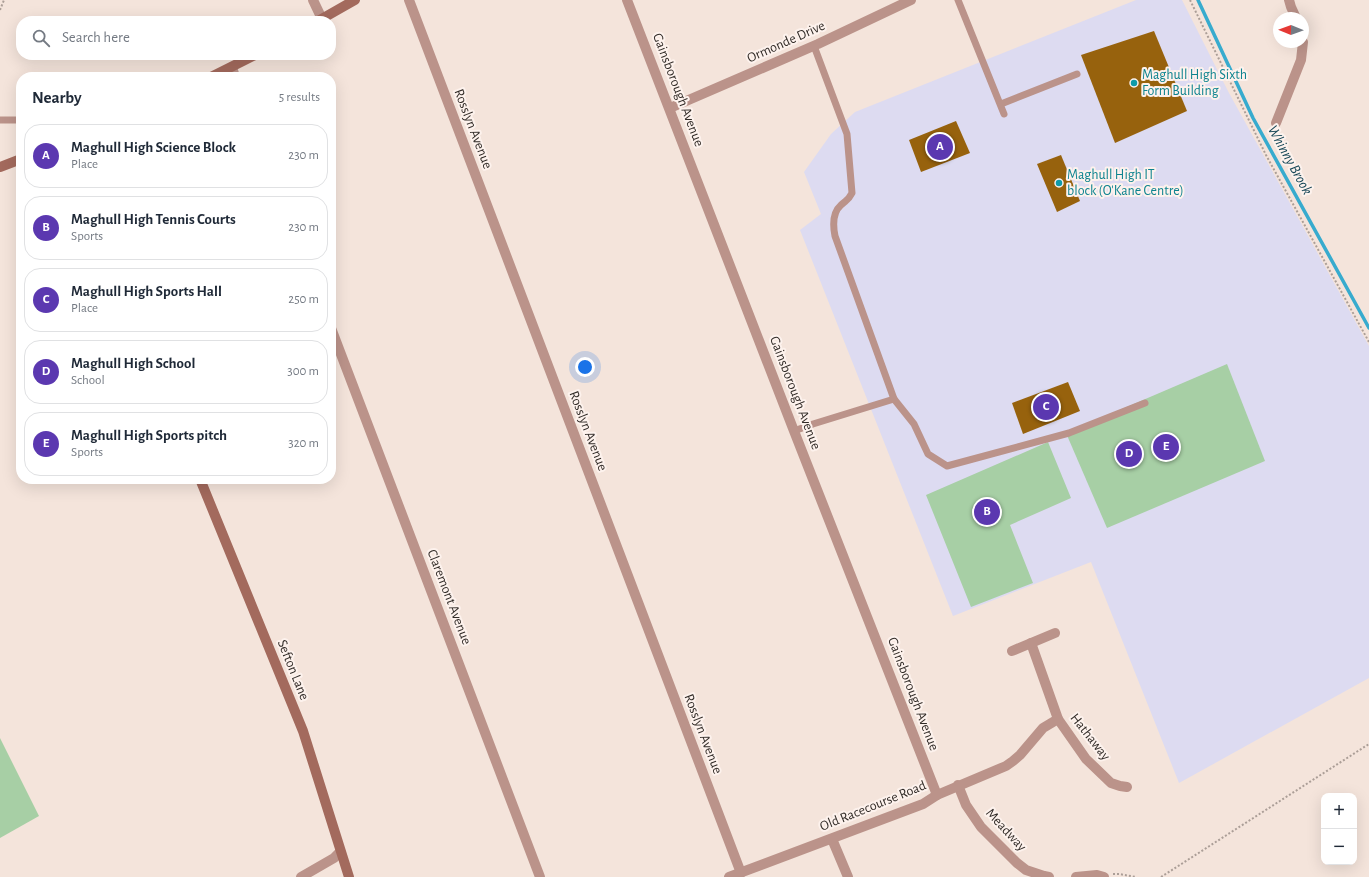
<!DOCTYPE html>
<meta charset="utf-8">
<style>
body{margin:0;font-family:"Alegreya Sans",sans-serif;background:#f2f2f3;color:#1f2937}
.controls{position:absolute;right:12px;bottom:12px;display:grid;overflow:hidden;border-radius:8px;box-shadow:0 4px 16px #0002}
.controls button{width:36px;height:36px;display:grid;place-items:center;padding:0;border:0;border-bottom:1px solid #e0e1e3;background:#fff;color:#1f2937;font:20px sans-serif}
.compass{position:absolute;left:1273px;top:12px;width:36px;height:36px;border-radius:50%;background:#fff;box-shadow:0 4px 16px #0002;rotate:271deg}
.you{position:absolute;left:585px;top:367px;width:14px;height:14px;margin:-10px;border:3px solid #fff;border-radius:50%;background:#1a73e8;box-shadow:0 0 0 6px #1a73e833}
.badge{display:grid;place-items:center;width:26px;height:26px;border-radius:50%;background:#5b38b0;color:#fff;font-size:13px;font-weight:700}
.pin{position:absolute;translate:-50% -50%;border:2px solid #fff;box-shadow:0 1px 4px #0006}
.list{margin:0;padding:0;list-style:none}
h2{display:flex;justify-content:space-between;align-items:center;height:52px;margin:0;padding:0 16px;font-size:17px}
h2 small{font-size:13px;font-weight:400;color:#747a83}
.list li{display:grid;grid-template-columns:26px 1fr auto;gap:12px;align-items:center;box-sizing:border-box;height:64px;margin:0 8px 8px;padding:0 8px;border:1px solid #e0e1e3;border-radius:16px}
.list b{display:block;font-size:15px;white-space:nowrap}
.list p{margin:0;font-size:13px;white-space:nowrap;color:#747a83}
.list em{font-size:13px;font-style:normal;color:#747a83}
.icon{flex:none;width:22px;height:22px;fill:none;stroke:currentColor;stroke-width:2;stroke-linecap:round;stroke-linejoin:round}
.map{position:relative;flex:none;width:1369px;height:877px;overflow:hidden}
.search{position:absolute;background:#fff;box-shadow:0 4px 16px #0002;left:16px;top:16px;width:320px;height:44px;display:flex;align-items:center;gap:10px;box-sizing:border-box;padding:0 14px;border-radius:16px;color:#747a83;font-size:15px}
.panel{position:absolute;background:#fff;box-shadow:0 4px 16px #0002;left:16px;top:72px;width:320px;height:412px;border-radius:16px}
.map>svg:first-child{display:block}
.education{fill:#dddbf1}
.green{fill:#a7cfa5}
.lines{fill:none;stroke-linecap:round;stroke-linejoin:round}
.stream{stroke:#37abce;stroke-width:3.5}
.building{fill:#97620d}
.path{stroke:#ab9e97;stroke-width:2;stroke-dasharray:2 2;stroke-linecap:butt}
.lane{stroke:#bb938a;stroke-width:7}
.street{stroke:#bb938a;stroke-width:10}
.secondary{stroke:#a36a5d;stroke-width:10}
.culture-dot{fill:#0f9aa8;stroke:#fdf2ed;stroke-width:1.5}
.labels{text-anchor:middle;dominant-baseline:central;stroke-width:4;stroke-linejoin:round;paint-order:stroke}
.street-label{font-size:14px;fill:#312b27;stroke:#fdf2ed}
.culture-label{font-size:14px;fill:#0d838f;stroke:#fdf2ed;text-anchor:start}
.water-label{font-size:15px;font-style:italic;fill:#154555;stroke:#fdf2ed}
</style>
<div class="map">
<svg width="1369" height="877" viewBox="0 0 1369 877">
<rect width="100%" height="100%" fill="#f4e4db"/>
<!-- education -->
<path class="education" d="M1136 0H1182L1229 93 1369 346V678L1179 783 1091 562 953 616 800 230 821 214 804 172 831 134 855 112Z"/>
<!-- green -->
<g class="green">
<path d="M1227 364 1265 461 1107 528 1066 433Z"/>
<path d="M1048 442 1071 498 1010 525 1033 583 971 607 926 495Z"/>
<path d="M0 738 39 816 0 838Z"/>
</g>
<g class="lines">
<!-- stream -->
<path class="stream" d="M1198 0 1253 118 1369 328"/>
</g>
<!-- building -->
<g class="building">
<path d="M1154 31 1187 111 1115 143 1081 55Z"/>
<path d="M956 121 970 153 921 172 909 140Z"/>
<path d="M1061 155 1080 201 1057 212 1037 164Z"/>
<path d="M1068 382 1080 411 1023 434 1012 403Z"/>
</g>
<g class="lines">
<!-- path -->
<g class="path">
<path d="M1190 0 1266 155 1369 342"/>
<path d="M0 10 4 0"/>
<path d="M1113 874H1119L1136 877"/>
<path d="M1161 877 1369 744"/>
</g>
<!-- lane -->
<g class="lane">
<path d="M958 0 1004 114"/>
<path d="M814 46 847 134 852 193C848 201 846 200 841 205 832 213 833 226 835 236L894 399"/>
<path d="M1001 104 1077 74"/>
<path d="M0 120H21"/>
<path d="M794 431 813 424 894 399 914 424 928 454 947 466 1069 433 1145 403"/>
</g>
<!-- street -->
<g class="street">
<path d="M313 0 322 19"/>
<path d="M409 0 741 873"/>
<path d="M627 0 794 431 937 795"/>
<path d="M1289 0 1291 7 1296 18"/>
<path d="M232 67 235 77"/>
<path d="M670 108 818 44 911 0"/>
<path d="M1276 123 1301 60 1303 42"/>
<path d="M331 328 540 877"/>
<path d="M1031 643 1058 719 1086 759 1111 783 1120 786 1127 787"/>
<path d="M1012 651 1055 633"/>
<path d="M958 785 966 805 981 827 1017 863 1026 870 1044 876 1049 877"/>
<path d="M832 839 848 877"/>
<path d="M301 877 334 858 340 852"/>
<path d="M729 877 923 804 937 795 1006 766 1013 761 1020 755 1043 728 1058 719"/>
<path d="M1076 877 1097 875 1104 877"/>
</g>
<!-- secondary -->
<g class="secondary">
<path d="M318 21 355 0"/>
<path d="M211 77 255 55"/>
<path d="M0 167 21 159"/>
<path d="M200 479 303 731 349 877"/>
</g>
</g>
<!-- markers -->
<g class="culture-dot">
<circle cx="1134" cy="83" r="4"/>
<circle cx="1059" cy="183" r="4"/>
</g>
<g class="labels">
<!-- street labels -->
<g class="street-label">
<text transform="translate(786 42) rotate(-24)">Ormonde Drive</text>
<text transform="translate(678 90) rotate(69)">Gainsborough Avenue</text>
<text transform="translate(473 129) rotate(69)">Rosslyn Avenue</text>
<text transform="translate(795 393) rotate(69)">Gainsborough Avenue</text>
<text transform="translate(588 431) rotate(69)">Rosslyn Avenue</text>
<text transform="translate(449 597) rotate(69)">Claremont Avenue</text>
<text transform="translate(293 670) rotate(68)">Sefton Lane</text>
<text transform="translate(913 694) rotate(69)">Gainsborough Avenue</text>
<text transform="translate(703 734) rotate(69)">Rosslyn Avenue</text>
<text transform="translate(1090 737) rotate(52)">Hathaway</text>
<text transform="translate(873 806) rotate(-22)">Old Racecourse Road</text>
<text transform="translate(1006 830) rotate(47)">Meadway</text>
</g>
<!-- culture labels -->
<g class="culture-label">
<text x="1142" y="75">Maghull High Sixth<tspan x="1142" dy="16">Form Building</tspan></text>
<text x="1067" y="175">Maghull High IT<tspan x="1067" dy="16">block (O'Kane Centre)</tspan></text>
</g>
<!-- water labels -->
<g class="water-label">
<text transform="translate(1290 160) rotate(61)">Whinny Brook</text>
</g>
</g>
</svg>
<div class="controls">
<button>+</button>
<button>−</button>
</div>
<svg class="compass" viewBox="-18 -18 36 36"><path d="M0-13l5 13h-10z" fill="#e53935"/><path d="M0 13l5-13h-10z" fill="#747a83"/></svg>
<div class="you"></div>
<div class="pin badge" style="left:940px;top:147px">A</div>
<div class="pin badge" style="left:987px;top:512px">B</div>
<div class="pin badge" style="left:1046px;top:407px">C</div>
<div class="pin badge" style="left:1129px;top:454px">D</div>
<div class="pin badge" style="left:1166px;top:447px">E</div>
<div class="search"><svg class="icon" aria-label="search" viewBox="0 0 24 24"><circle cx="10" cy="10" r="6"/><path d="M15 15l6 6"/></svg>Search here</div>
<section class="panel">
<h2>Nearby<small>5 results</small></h2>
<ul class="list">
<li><span class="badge">A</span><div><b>Maghull High Science Block</b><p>Place</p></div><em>230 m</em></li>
<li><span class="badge">B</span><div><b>Maghull High Tennis Courts</b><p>Sports</p></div><em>230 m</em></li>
<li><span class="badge">C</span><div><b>Maghull High Sports Hall</b><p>Place</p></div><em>250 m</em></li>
<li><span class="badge">D</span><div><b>Maghull High School</b><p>School</p></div><em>300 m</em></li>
<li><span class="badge">E</span><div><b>Maghull High Sports pitch</b><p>Sports</p></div><em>320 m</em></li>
</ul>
</section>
</div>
